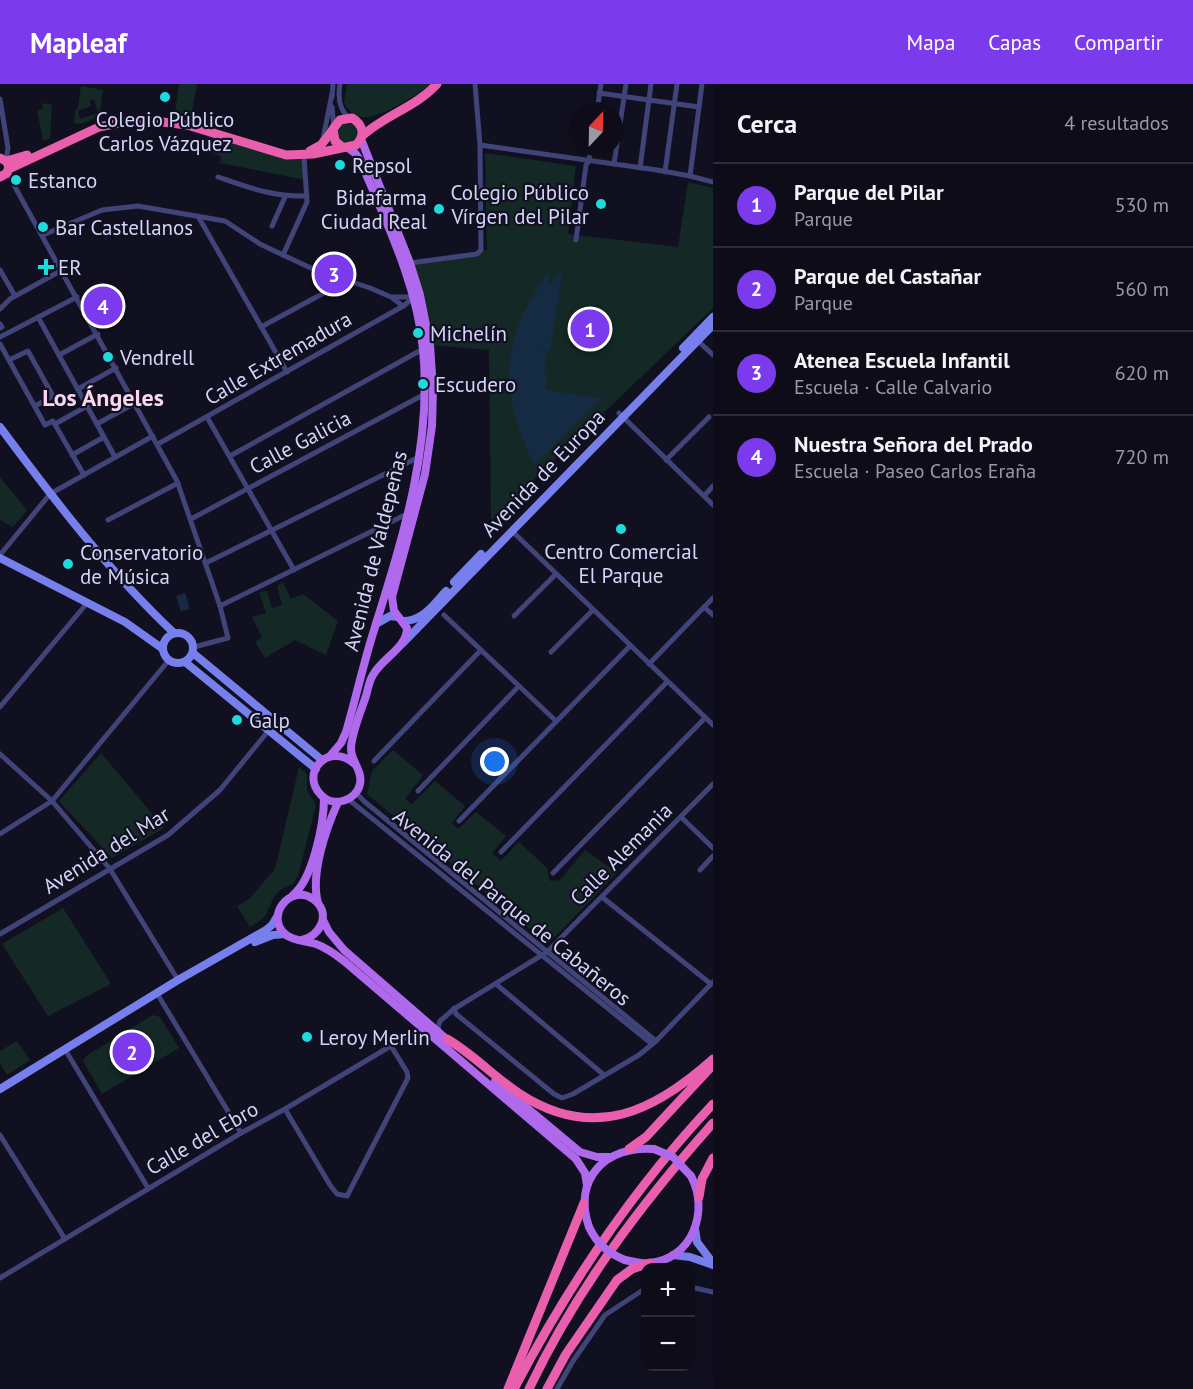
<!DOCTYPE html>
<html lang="es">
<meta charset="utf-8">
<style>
body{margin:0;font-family:"PT Sans",sans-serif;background:#1b1a25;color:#f1f3f6}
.controls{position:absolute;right:18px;bottom:18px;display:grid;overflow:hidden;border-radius:12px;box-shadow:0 6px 24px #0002}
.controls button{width:54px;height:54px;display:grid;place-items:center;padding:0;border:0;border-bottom:2px solid #2d2c37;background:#0d0c18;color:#f1f3f6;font:30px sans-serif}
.compass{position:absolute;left:569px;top:18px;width:54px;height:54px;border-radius:50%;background:#0d0c18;box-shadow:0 6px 24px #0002;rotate:22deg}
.you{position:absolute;left:495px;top:678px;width:21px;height:21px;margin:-15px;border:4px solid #fff;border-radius:50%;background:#1a73e8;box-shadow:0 0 0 9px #1a73e833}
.badge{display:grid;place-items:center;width:39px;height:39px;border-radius:50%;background:#7c3aed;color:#fff;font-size:20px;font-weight:700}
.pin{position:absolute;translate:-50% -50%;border:3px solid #fff;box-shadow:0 2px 6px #0006}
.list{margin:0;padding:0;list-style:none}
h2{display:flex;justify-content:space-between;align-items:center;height:78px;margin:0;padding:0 24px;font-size:26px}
h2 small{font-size:20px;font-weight:400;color:#9a9ba2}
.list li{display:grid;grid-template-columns:39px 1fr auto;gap:18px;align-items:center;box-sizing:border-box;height:84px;padding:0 24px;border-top:2px solid #2d2c37}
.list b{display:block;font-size:22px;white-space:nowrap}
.list p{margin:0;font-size:20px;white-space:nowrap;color:#9a9ba2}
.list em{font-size:20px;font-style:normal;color:#9a9ba2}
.map{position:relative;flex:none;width:713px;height:1305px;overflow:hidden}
header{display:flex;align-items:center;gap:36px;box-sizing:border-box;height:84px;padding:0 30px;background:#7c3aed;color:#fff}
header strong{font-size:28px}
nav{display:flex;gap:33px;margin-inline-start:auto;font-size:21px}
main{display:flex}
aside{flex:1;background:#0d0c18}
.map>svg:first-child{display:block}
.green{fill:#142926;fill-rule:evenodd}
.water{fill:#152b44}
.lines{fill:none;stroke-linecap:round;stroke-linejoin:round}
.street{stroke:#414479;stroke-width:5}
.secondary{stroke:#777fed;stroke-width:8}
.primary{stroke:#af69ec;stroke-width:8}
.highway{stroke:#ea5eae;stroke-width:9}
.primary-bridge{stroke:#af69ec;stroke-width:8}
.poi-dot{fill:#1ddbdd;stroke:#111020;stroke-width:2}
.labels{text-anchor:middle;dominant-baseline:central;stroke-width:4.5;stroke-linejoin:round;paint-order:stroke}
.poi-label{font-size:21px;fill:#d5d4f9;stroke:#111020;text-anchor:start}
.street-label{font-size:21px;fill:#d5d4f9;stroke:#111020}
.quarter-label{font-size:24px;font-weight:bold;fill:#fad6f0;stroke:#111020}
</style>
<header>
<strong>Mapleaf</strong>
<nav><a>Mapa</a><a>Capas</a><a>Compartir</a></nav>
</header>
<main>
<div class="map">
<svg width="713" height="1305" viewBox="0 0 713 1305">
<rect width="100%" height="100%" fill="#111020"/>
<!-- green -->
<g class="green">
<path d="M179 0H197L191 32 175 28Z"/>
<path d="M347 0H431C417 11 380 35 362 33 354 32 348 26 344 19Z"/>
<path d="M81 2 103 6 99 33 80 40 74 39 75 26 78 24ZM94 15 98 29 80 35 78 27 91 22 89 17Z"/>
<path d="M43 19 52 21 50 54 43 57 37 26H42Z"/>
<circle cx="347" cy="49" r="10"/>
<path d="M209 48 305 77 306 96 220 79 221 72 202 65Z"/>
<path d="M485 69 576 82 568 150 678 163 688 98 713 104V224L491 437 489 266 430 261 410 179 487 166Z"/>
<path d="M0 393 27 426 13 443 0 436Z"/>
<path d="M283 498 291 515 303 510 338 537 326 571 295 556 265 574 255 558 262 553 252 533 266 529 259 508 267 507 272 524 282 521 277 502Z"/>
<path d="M393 666 423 691 405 715 412 720 435 697 465 722 452 739 458 745 476 728 506 752 492 769 501 777 519 758 547 784 550 797 560 796 585 766 617 789 548 860 367 710 372 687Z"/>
<path d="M101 669 164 744 112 774 59 717Z"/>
<path d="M299 683 307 690V706L316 721 298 792 293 800 280 806 275 811 264 834 250 843 237 822 249 815 275 785Z"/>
<path d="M63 824 111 900 48 932 2 860Z"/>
<path d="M153 931 160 933 179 964 102 1010 83 977 86 972Z"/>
<path d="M17 957 30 976 7 991 0 979V967Z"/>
</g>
<!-- water -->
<g class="water">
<path d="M563 184 550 267 543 266 547 272 544 291H548L545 306 601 314 534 381C499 305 499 258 548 189L550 201Z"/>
<path d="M185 509 190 525 181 527 176 512Z"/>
</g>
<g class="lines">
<!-- street -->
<g class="street">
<path d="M340 0C338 12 338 25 349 34"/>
<path d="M599 9 699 23"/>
<path d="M332 13 333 0"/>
<path d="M0 15 8 64 6 77"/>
<path d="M332 23 334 43"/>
<path d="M597 27 601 0"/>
<path d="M323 55 332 10"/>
<path d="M480 61 657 86 690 92 713 98"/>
<path d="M614 80 626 0"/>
<path d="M640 84 651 0"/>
<path d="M8 87 15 103 177 397 220 522 228 554 194 563"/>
<path d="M665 88 677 0"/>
<path d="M690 92 702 0"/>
<path d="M218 93C250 104 273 113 307 112"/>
<path d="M198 132 287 288"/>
<path d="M272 142 285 113"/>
<path d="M43 151 102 126 138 122 225 137 260 160 283 171 313 185 370 204 391 213 403 222"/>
<path d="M576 156 586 81 589 77 591 63"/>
<path d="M283 171 307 118 304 72"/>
<path d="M410 179 477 170 481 166 480 61 475 0"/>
<path d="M0 186 15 212"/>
<path d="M393 213H413"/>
<path d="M0 225 10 215 62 186"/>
<path d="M38 233 115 373"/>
<path d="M0 240 2 243 0 244"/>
<path d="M261 243 346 197"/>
<path d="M0 253 77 213"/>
<path d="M697 256 713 271"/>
<path d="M0 260 45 341 53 337 84 391"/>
<path d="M59 271 98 250"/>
<path d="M9 276 28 267 53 312 35 322"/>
<path d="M78 305 116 284"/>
<path d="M619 329 713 421"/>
<path d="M207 333 294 486"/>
<path d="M55 340 87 322"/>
<path d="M97 340 135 319"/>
<path d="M158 360 405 221 413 213"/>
<path d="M72 371 104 353"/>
<path d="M230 372 423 265"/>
<path d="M666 376 709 333"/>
<path d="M704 412 713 402"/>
<path d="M191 435 425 310"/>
<path d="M108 436 178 399"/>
<path d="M512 447 713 641"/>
<path d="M0 471 50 410 153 352"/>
<path d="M206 479 419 373"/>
<path d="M220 522 407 430"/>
<path d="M704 523 713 531"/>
<path d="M444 531 556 637"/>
<path d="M514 532 556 490"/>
<path d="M551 568 593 526"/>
<path d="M649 580 713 514"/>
<path d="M0 623 88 518"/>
<path d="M0 670 52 717 110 785 178 896"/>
<path d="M374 677 481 566"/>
<path d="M418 707 519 602"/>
<path d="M356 709 365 718 656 957"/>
<path d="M348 715 652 960"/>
<path d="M681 733 713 764"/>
<path d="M459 737 630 562"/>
<path d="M0 750 52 717 169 576"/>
<path d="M501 768 667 598"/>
<path d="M700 786 713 772"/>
<path d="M553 789 705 634"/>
<path d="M602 813 711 900"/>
<path d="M0 850 168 751 220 706 269 646"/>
<path d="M496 900 604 991"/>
<path d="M158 911 241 1049"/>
<path d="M454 924 456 930 554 1010 562 1014 573 1010 639 971 656 957 713 898"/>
<path d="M440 949 438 943 440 937 454 925 547 868 713 700"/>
<path d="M66 967 148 1104"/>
<path d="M285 1025 330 1101 337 1110 347 1112 408 994 407 988 391 962"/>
<path d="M0 1051 65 1155"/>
<path d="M0 1194 241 1049 285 1025 421 944"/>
<path d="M690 1203 713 1208"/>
<path d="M557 1305 573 1277 605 1231 646 1204"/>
</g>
<!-- secondary -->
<g class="secondary">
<path d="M683 264 713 233"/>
<path d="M0 343C52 413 110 489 174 549"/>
<path d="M0 474 125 538 163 565"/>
<path d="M454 498 481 470"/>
<path d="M403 537C423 537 433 521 446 507"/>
<path d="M376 540 390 532 398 533"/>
<circle cx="178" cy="564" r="15"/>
<path d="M402 560 713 241"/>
<path d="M193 569 322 676"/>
<path d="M185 578 316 685"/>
<path d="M255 858 273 851 285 850"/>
<path d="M0 1005 178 896 266 846 272 841 278 831"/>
<path d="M695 1144 697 1158 713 1179"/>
<path d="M673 1171 690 1173 713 1181"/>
</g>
<!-- primary -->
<g class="primary">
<path d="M330 672 341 659 346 648C355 617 362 586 371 556 400 462 433 365 423 265 417 199 385 136 360 76L355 69 348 64"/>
<path d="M356 681C329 656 299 689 321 711 333 724 356 717 360 700 363 687 351 677 351 665 351 650 361 627 366 612 368 605 369 597 373 591 382 574 407 564 407 544L394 527 392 513 425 390 432 342 433 305 430 261 420 211 410 179 361 55"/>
<path d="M293 811C313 795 324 739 324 714"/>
<path d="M318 819C310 790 326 745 338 718"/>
<path d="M323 836 329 848 344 866 451 959"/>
<path d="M302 856C321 852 332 828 313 815 290 799 264 833 286 851 294 857 307 857 316 860 327 864 335 870 344 877L576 1075 585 1089 587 1101"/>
<path d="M495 997 580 1068 597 1073H609"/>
<path d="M589 1143C572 1095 606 1061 654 1065"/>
<path d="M625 1176C633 1178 641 1180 649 1179 692 1176 710 1127 691 1092"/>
</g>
<!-- highway -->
<g class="highway">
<path d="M362 52C385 31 416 23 437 0"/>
<path d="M310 67 321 61 332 47"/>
<path d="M0 74 6 77 9 82 7 89 0 93"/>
<path d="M7 77 27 71"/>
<path d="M9 85 99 43 129 37H154L187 41 286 71 313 70 356 61C365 52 364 41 352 34L340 36 333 45 335 57 342 63"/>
<path d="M447 955C473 970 494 993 520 1010 594 1058 655 1027 713 975"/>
<path d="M629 1065 646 1053 711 983"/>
<path d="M699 1113 702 1095 713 1074"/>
<path d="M508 1305 584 1119"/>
<path d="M514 1305C568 1202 633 1105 713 1020"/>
<path d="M529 1305C576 1206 641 1120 713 1039"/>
<path d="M547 1305 566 1270 617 1196 632 1185 650 1179"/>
</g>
<!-- primary-bridge -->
<g class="primary-bridge">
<path d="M654 1065 673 1073 691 1092"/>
<path d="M589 1143C597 1160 608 1169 625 1176"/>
</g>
</g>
<!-- markers -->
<g class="poi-dot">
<circle cx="165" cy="13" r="6"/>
<circle cx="340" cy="81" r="6"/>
<circle cx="16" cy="96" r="6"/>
<circle cx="601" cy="120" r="6"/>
<circle cx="439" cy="125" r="6"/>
<circle cx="43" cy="143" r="6"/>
<path d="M43 174h6v6h6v6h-6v6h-6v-6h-6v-6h6z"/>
<circle cx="418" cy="249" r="6"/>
<circle cx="108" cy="273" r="6"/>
<circle cx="423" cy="300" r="6"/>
<circle cx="621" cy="445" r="6"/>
<circle cx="68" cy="480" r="6"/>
<circle cx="237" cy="636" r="6"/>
<circle cx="307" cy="953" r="6"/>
</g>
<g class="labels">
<!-- poi labels -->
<g class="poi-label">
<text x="165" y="35" text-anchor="middle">Colegio Público<tspan x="165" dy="24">Carlos Vázquez</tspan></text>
<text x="352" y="81">Repsol</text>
<text x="28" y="96">Estanco</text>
<text x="589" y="108" text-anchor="end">Colegio Público<tspan x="589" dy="24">Vírgen del Pilar</tspan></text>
<text x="427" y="113" text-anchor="end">Bidafarma<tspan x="427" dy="24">Ciudad Real</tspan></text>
<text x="55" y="143">Bar Castellanos</text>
<text x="58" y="183">ER</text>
<text x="430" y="249">Michelín</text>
<text x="120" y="273">Vendrell</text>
<text x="435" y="300">Escudero</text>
<text x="621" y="467" text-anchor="middle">Centro Comercial<tspan x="621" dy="24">El Parque</tspan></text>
<text x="80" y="468">Conservatorio<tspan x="80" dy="24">de Música</tspan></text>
<text x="249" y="636">Galp</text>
<text x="319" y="953">Leroy Merlin</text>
</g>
<!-- street labels -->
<g class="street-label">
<text transform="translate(278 274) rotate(-30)">Calle Extremadura</text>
<text transform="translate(300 358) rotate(-28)">Calle Galicia</text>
<text transform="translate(543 389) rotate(-46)">Avenida de Europa</text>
<text transform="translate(375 467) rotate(-76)">Avenida de Valdepeñas</text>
<text transform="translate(106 766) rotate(-32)">Avenida del Mar</text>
<text transform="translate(621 770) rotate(-45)">Calle Alemania</text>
<text transform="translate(512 823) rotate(39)">Avenida del Parque de Cabañeros</text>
<text transform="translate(202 1054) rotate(-30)">Calle del Ebro</text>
</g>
<!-- quarter labels -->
<g class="quarter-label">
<text x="103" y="313">Los Ángeles</text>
</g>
</g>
</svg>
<div class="controls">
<button>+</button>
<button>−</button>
</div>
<svg class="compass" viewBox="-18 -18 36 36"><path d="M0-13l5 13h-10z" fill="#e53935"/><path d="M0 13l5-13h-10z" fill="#9a9ba2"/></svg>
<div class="you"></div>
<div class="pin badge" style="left:590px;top:245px">1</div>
<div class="pin badge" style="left:132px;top:968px">2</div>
<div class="pin badge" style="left:334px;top:190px">3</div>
<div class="pin badge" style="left:103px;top:222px">4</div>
</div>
<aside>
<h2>Cerca<small>4 resultados</small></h2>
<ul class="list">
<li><span class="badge">1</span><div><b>Parque del Pilar</b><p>Parque</p></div><em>530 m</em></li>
<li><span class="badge">2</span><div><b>Parque del Castañar</b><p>Parque</p></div><em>560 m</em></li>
<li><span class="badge">3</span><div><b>Atenea Escuela Infantil</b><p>Escuela · Calle Calvario</p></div><em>620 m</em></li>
<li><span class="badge">4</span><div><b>Nuestra Señora del Prado</b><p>Escuela · Paseo Carlos Eraña</p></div><em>720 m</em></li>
</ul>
</aside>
</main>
